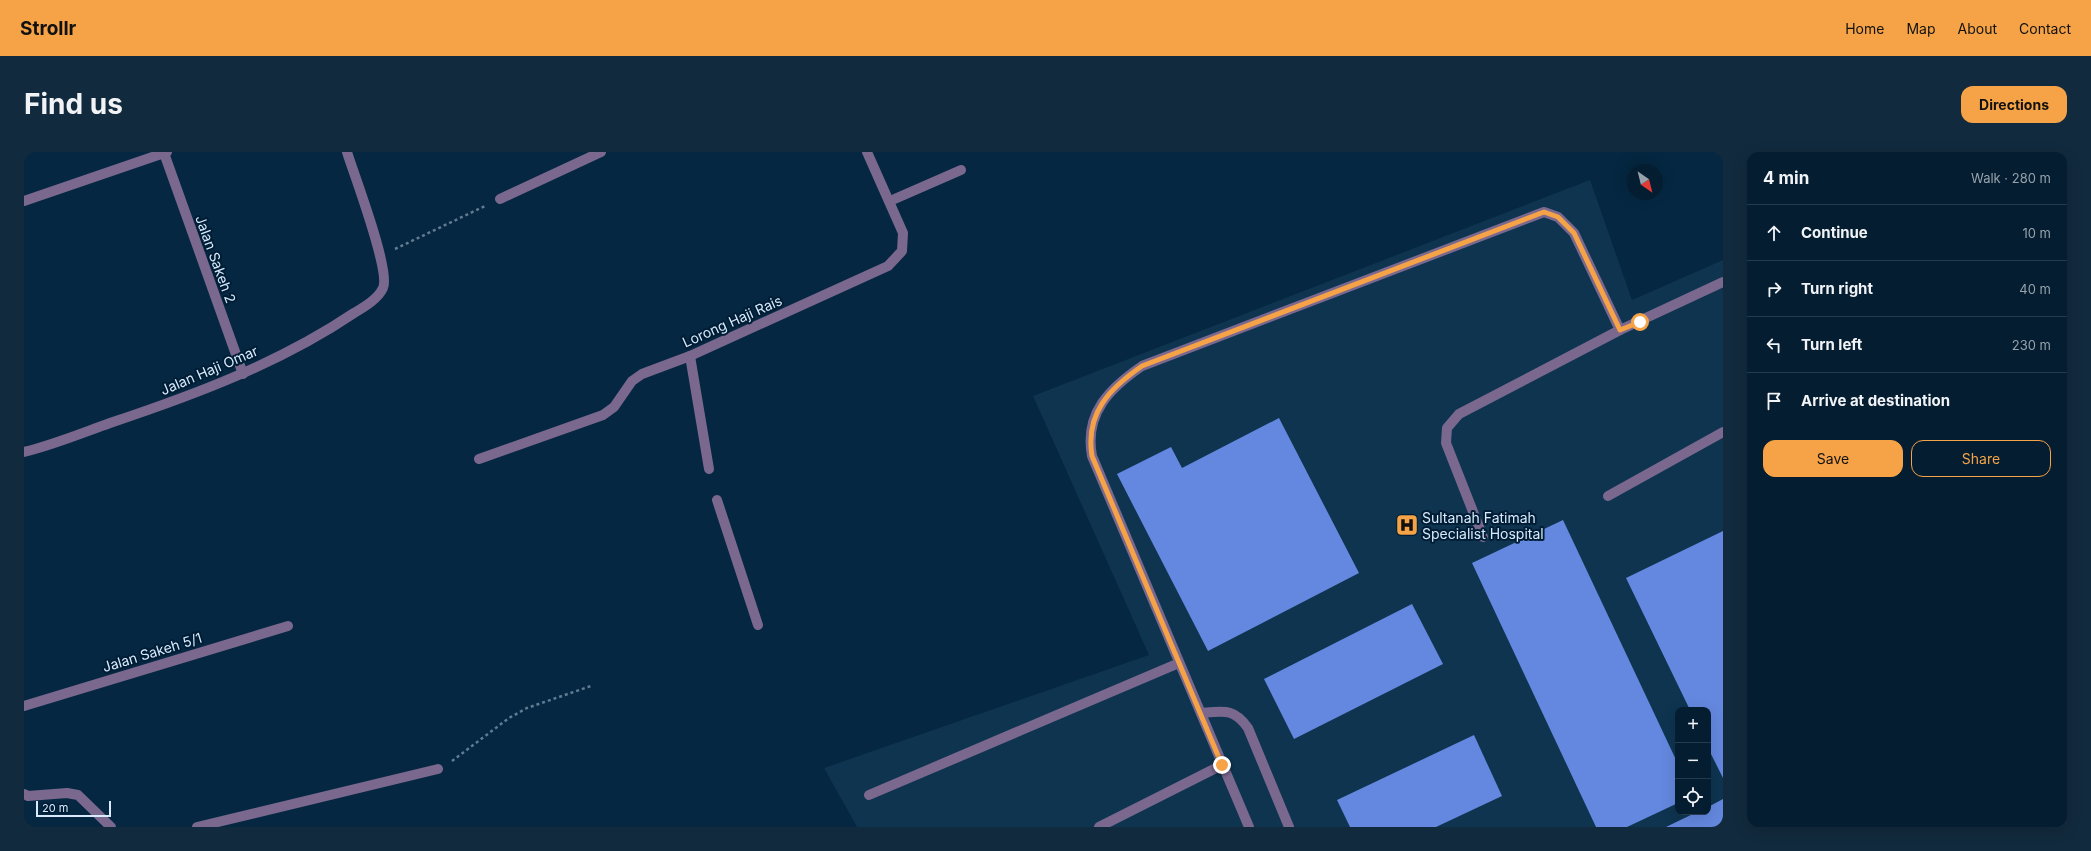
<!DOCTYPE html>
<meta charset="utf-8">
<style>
body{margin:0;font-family:Inter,sans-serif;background:#122a3d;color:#f1f3f6}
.controls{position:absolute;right:12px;bottom:12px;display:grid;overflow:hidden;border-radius:8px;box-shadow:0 4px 16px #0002}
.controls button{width:36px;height:36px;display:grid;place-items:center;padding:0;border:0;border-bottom:1px solid #253b4d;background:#041d31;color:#f1f3f6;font:20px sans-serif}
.compass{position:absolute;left:1603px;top:12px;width:36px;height:36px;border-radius:50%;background:#041d31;box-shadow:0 4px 16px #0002;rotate:145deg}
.scale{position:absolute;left:12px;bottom:10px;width:75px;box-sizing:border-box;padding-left:4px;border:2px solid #d8eafb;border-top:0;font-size:11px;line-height:14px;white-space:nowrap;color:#d8eafb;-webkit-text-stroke:3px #001d36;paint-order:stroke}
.stop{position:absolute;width:12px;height:12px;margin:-9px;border:3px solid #f5a346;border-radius:50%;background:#fff}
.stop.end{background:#f5a346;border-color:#fff;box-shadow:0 1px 4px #0008}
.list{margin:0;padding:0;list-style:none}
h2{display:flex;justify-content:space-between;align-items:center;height:52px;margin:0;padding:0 16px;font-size:17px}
h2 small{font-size:13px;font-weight:400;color:#97a2ab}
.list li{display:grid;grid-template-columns:26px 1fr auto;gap:12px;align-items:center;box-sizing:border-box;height:56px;padding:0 16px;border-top:1px solid #253b4d}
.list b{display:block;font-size:15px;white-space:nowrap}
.list em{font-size:13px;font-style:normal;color:#97a2ab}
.actions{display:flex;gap:8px;padding:12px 16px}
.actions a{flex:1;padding:9px 0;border:1px solid #f5a346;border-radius:12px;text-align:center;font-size:14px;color:#f5a346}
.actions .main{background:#f5a346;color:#111}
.icon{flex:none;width:22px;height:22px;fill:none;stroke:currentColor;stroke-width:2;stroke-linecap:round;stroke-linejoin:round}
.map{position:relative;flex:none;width:1699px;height:675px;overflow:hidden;border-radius:12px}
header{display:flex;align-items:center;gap:24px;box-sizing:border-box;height:56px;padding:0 20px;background:#f5a346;color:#111}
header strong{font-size:19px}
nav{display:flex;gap:22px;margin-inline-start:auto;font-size:14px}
.intro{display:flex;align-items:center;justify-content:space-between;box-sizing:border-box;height:96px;padding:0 24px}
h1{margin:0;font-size:28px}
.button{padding:10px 18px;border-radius:12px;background:#f5a346;color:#111;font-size:14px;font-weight:700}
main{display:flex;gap:24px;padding:0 24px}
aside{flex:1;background:#041d31;border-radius:12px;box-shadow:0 4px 16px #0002}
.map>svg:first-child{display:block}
.built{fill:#0e3450;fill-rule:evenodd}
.building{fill:#6488df}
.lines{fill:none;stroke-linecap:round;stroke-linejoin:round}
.path{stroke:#617c92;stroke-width:2.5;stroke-dasharray:3 3;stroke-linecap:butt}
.minor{stroke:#7a688f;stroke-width:10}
.route{stroke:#f5a346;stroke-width:5}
.labels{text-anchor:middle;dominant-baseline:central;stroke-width:4;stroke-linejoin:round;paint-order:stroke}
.street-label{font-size:14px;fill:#d8eafb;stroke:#001d36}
.poi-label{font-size:14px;fill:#d8eafb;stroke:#001d36;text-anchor:start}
</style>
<header>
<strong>Strollr</strong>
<nav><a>Home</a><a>Map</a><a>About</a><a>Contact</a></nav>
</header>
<div class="intro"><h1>Find us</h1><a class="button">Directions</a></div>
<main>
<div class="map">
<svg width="1699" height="675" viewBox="0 0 1699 675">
<rect width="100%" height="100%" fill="#052741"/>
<!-- built -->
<path class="built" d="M1566 28 1608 148 1699 108V675H833L800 616 1125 503 1009 244ZM1654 558H1684V660H1654Z"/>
<!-- building -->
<g class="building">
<path d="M1255 266 1335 421 1184 499 1093 322 1147 295 1158 316Z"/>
<path d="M1539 368 1654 612V651L1603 675H1572L1448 411Z"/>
<path d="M1699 379V626L1684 596V558H1666L1602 426Z"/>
<path d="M1388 452 1419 512 1270 587 1240 527Z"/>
<path d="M1450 583 1478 644 1412 675H1326L1313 648Z"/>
<path d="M1699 647V675H1642L1673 660H1684V655Z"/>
</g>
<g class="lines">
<!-- path -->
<g class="path">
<path d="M371 97 461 54"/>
<path d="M428 609 485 566 503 556 567 534"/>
</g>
<!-- minor -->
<g class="minor">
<path d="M140 1 219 222"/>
<path d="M476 47 577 0"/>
<path d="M0 49 143 0"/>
<path d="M866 49 937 18"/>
<path d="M666 204 685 317"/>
<path d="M0 300C29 293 58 281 86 271 170 243 256 211 330 161 340 155 354 147 359 136 367 119 330 23 323 0"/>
<path d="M455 307 579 263 590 255 608 229 618 222 666 204 864 114 878 99 879 81 843 0"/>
<path d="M1584 344 1699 280"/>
<path d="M693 348 734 473"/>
<path d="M1459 385 1422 291 1423 276 1435 262 1596 178"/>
<path d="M0 554 264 474"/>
<path d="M1177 561C1200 559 1210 556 1224 576L1265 675"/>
<path d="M0 642 4 644 43 641 54 643 87 675"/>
<path d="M845 643 1155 511"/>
<path d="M173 675 414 617"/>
<path d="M1075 675 1198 613"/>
<path d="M1225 675 1068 304C1060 261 1086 236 1118 214L1520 60 1534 65 1550 81 1596 178 1699 130"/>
</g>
</g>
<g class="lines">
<!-- route -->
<path class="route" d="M1198 613 1068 304C1061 261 1086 236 1118 214L1520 60 1534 65 1550 81 1596 178 1616 170"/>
</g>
<!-- icons -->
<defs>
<g id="hospital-square" transform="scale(1.15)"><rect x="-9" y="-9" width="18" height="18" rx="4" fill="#f5a346" stroke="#001d36"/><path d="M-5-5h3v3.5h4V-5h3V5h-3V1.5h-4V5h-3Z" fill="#111"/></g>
</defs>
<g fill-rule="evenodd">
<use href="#hospital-square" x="1383" y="373"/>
</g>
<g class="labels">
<!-- street labels -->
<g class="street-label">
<text transform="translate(192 107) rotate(70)">Jalan Sakeh 2</text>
<text transform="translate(708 169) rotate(-24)">Lorong Haji Rais</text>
<text transform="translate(185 218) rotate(-23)">Jalan Haji Omar</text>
<text transform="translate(128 500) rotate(-17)">Jalan Sakeh 5/1</text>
</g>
<!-- poi labels -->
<g class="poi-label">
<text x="1398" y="365">Sultanah Fatimah<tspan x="1398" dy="16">Specialist Hospital</tspan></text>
</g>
</g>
</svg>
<div class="controls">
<button>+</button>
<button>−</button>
<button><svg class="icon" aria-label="locate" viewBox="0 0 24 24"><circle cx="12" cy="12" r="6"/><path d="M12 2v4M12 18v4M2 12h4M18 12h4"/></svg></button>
</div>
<svg class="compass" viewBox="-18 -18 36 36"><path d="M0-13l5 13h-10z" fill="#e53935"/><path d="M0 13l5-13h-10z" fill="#97a2ab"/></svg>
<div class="scale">20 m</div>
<div class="stop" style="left:1616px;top:170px"></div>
<div class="stop end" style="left:1198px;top:613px"></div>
</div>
<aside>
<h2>4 min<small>Walk · 280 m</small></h2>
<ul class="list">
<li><svg class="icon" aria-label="ahead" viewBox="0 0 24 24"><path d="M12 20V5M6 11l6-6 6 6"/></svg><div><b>Continue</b></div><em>10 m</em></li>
<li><svg class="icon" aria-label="right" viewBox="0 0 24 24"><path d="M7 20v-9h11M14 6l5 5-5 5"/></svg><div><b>Turn right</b></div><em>40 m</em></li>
<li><svg class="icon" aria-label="left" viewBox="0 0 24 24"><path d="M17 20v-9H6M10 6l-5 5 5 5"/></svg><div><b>Turn left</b></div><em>230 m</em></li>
<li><svg class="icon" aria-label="arrive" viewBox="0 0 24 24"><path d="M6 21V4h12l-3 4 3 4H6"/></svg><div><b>Arrive at destination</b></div></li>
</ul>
<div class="actions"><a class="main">Save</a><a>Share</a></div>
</aside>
</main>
